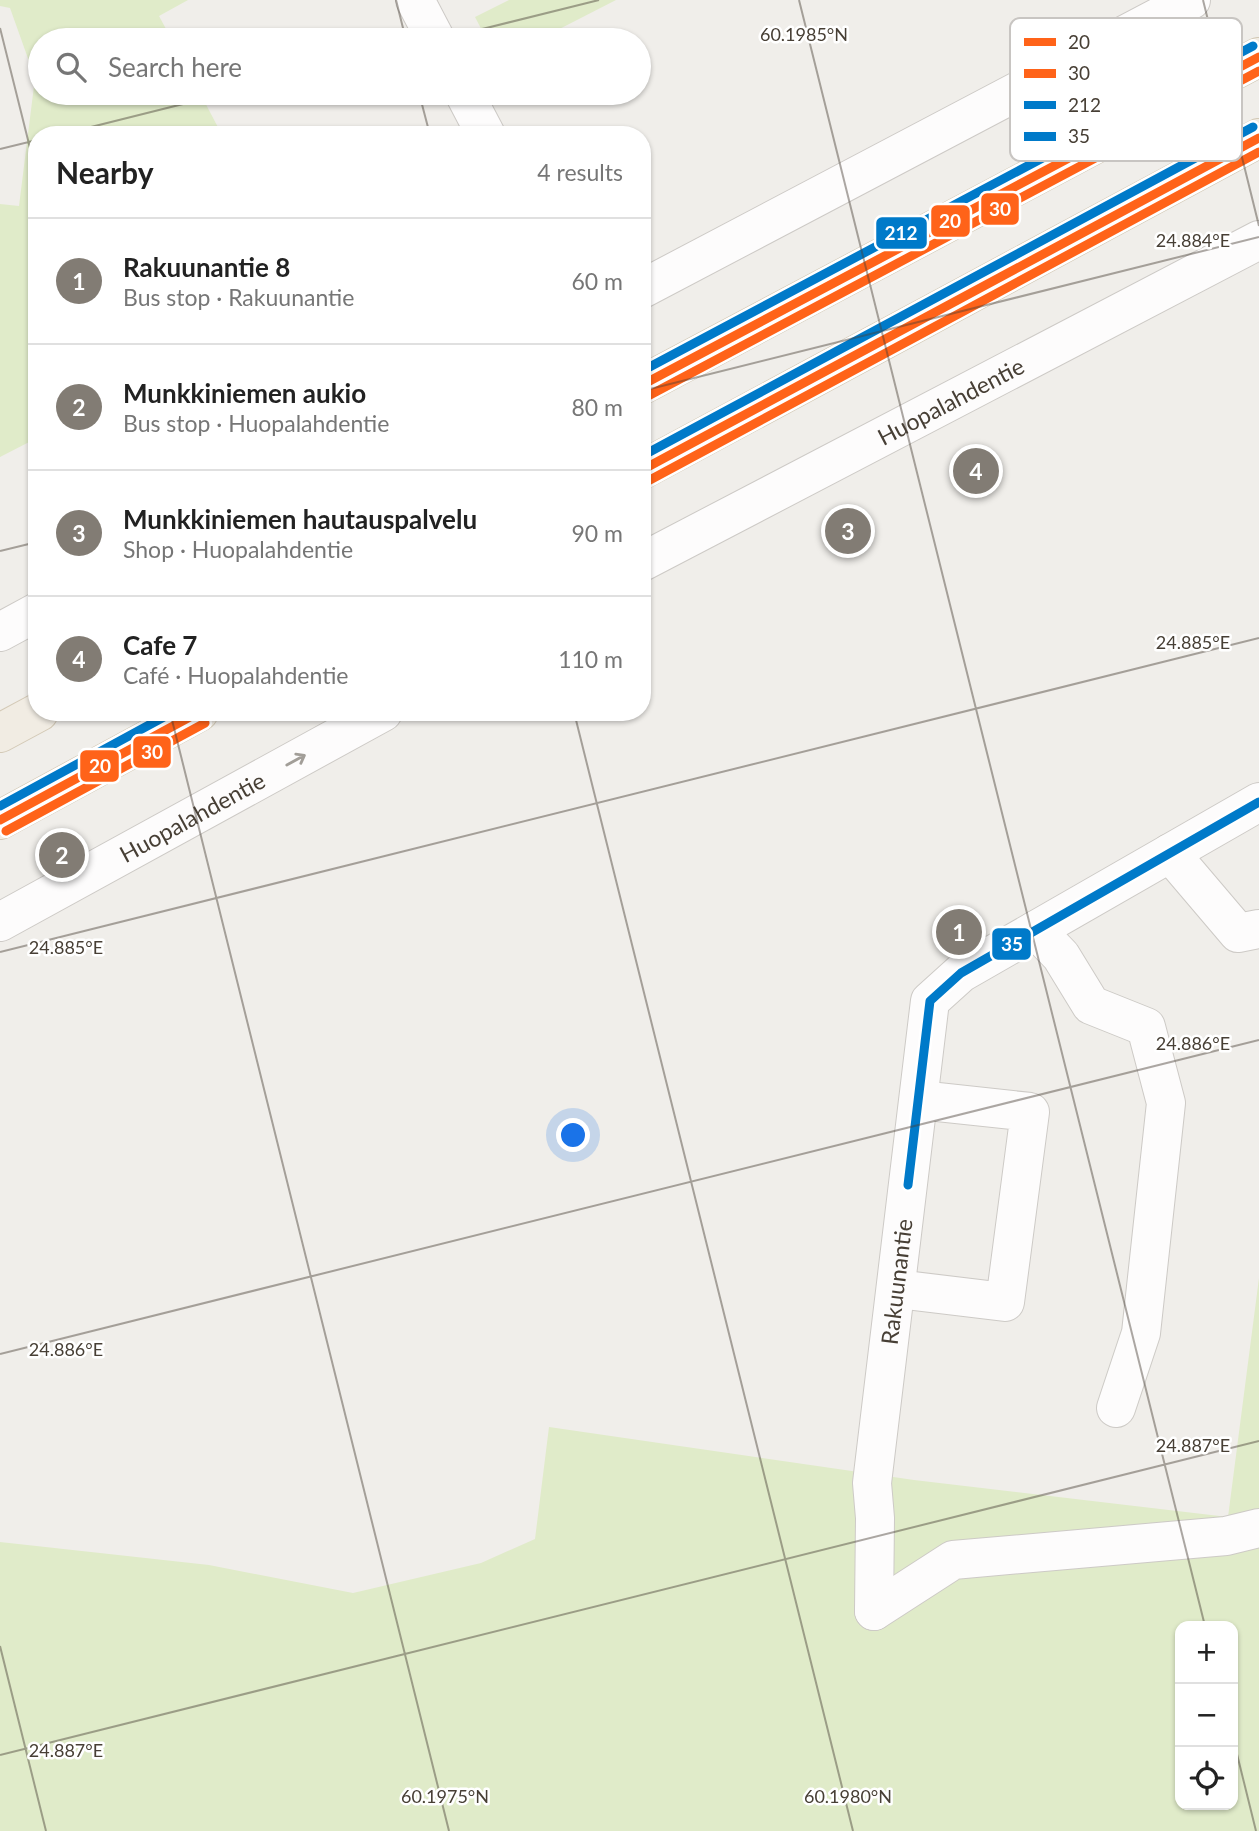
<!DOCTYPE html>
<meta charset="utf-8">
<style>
body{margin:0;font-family:Lato,sans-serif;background:#f6f6f6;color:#222}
.controls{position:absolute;right:21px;bottom:21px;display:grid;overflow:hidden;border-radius:14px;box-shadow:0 2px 5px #0004}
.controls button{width:63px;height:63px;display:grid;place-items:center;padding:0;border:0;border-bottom:2px solid #e0e0e0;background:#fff;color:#222;font:35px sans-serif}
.you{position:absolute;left:574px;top:1136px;width:24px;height:24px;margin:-18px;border:5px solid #fff;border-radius:50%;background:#1a73e8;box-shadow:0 0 0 10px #1a73e833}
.badge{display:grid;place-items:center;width:46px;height:46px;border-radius:50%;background:#827c74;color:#fff;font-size:23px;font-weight:700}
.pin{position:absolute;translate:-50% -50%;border:4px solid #fff;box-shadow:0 2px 7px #0006}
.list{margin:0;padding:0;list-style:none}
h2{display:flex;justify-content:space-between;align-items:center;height:91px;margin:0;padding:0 28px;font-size:30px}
h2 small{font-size:23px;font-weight:400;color:#767676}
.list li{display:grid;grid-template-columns:46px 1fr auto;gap:21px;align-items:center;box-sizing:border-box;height:126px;padding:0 28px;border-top:2px solid #e0e0e0}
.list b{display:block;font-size:26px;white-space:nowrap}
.list p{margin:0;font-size:23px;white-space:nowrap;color:#767676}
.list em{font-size:23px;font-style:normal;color:#767676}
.icon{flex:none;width:38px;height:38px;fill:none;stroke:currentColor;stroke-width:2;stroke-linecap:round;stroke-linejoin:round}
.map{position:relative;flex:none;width:1259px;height:1831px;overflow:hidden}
.search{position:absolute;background:#fff;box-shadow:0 2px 5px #0004;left:28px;top:28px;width:623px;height:77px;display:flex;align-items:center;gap:18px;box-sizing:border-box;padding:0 24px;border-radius:38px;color:#767676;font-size:26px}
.panel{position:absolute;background:#fff;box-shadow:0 2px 5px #0004;left:28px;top:126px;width:623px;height:595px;border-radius:28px}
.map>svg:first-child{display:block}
.green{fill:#e0ebc9;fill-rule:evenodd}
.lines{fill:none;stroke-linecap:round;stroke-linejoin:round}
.minor-casing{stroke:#cdcac6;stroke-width:40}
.major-casing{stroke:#d3c9b6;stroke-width:40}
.minor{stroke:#fdfcfc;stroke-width:38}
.major{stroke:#f1ece3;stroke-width:38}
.bus-1-casing{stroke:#fff;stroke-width:14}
.bus-2-casing{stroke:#fff;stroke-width:14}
.bus-3-casing{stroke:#fff;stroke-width:14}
.bus-4-casing{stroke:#fff;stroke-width:14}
.bus-1{stroke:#ff6319;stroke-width:9}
.bus-2{stroke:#ff6319;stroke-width:9}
.bus-3{stroke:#007ac9;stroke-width:9}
.bus-4{stroke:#007ac9;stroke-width:9}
.oneway{stroke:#a29e98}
.ticks{fill:none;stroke:#473f35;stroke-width:2;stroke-opacity:0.45}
.labels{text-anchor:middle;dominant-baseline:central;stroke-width:5;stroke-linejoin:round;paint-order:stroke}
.street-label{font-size:23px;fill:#473f35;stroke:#fff}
.key{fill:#fff;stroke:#c8c5c2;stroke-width:2}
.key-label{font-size:19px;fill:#473f35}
.ticks-label{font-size:18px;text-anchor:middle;fill:#473f35;stroke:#fff;stroke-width:5;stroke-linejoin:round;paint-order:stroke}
.line-badge{stroke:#fff;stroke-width:2.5}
.badge-label{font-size:19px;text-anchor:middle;font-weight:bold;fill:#fff}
</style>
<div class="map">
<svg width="1259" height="1831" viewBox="0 0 1259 1831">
<rect width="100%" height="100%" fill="#f0eeea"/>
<!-- green -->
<g class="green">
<path d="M0 0H188L159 16 172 40H40V93H200L222 135H37V438L0 457V204L19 206 35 78 10 8 0 6Z"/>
<path d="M509 0H616L538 40H487L475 17Z"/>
<path d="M1259 1278V1831H0V1542L209 1565 353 1593 481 1563 535 1539 549 1427 914 1480 1228 1517ZM1180 1626H1233V1805H1180Z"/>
</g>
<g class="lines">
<!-- minor casing -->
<g class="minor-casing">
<g id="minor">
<path d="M415 0 436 40"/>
<path d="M464 93 486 135"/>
<path d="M642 289 1191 0"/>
<path id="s1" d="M642 562 1259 240"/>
<path d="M0 632 37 612"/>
<path d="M1170 853 1238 933 1259 929"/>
<path id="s2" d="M0 922 383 712"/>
<path d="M1036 930 1061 956 1091 1005 1146 1027 1166 1103 1141 1333 1116 1408"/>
<path d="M897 1289 1005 1302 1030 1112 919 1100"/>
<path id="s3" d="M874 1611 875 1518 872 1483 930 1001 961 973 1259 802"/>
<path d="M874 1611 953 1560 1226 1536 1259 1528"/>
</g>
</g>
<!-- major casing -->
<g class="major-casing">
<g id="major">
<path d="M642 385 1259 57"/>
<path d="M642 470 1259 138"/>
<path d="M0 733 39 712"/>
<path d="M0 820 199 712"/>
</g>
</g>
<!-- minor -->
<use href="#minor" class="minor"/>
<!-- major -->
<use href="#major" class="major"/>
<!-- bus-1 casing -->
<g class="bus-1-casing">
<g id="bus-1">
<path d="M642 385 1259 57"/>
<path d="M642 470 1259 138"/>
<path d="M0 820 199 712"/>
</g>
</g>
<!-- bus-2 casing -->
<g class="bus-2-casing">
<g id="bus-2">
<path d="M648 396 1259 71"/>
<path d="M648 481 1259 152"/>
<path d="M6 831 205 723"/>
</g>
</g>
<!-- bus-3 casing -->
<g class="bus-3-casing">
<g id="bus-3">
<path d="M642 371 1253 46"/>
<path d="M642 456 1253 127"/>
<path d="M0 806 173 712"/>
</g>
</g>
<!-- bus-4 casing -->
<g class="bus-4-casing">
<path id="bus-4" d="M908 1185 930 1001 961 973 1259 802"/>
</g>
<!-- bus-1 -->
<use href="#bus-1" class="bus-1"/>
<!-- bus-2 -->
<use href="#bus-2" class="bus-2"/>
<!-- bus-3 -->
<use href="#bus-3" class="bus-3"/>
<!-- bus-4 -->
<use href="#bus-4" class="bus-4"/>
</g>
<!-- one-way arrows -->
<defs><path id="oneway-shaft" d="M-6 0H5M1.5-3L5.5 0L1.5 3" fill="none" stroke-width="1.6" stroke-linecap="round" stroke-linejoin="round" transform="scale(1.75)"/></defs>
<use class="oneway" href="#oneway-shaft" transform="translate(296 760) rotate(-29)"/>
<!-- ticks -->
<path class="ticks" d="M396 0 406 40M799 0 1205 1626M1203 0 1259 226M0 28 37 176M438 40 599 0M419 93 430 135M59 135 227 93M0 149 37 140M642 391 1259 237M0 551 37 542M170 712 449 1831M574 712 853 1831M0 952 1259 638M0 1354 1259 1040M0 1646 46 1831M1233 1738 1256 1831M0 1755 1259 1441"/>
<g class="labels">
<!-- street labels -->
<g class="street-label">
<text stroke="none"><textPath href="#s1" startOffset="348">Huopalahdentie</textPath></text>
<text stroke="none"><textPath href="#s2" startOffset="219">Huopalahdentie</textPath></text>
<text stroke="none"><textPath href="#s3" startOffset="331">Rakuunantie</textPath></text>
</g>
</g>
<!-- legend -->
<rect x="1010" y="18" width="232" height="143" rx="10" class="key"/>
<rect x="1024" y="38" width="32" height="8" fill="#ff6319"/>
<rect x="1024" y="69" width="32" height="9" fill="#ff6319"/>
<rect x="1024" y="101" width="32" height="8" fill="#007ac9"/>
<rect x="1024" y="132" width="32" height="9" fill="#007ac9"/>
<g class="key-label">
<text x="1068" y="49">20</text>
<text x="1068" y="80">30</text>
<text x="1068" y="112">212</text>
<text x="1068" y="143">35</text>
</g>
<g class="ticks-label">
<text x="804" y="41">60.1985°N</text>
<text x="1193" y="247">24.884°E</text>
<text x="1193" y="649">24.885°E</text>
<text x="66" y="954">24.885°E</text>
<text x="1193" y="1050">24.886°E</text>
<text x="66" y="1356">24.886°E</text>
<text x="1193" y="1452">24.887°E</text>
<text x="66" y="1757">24.887°E</text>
<text x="445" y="1803">60.1975°N</text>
<text x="848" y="1803">60.1980°N</text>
</g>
<g class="line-badge">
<rect x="980" y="192" width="40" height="34" rx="7" fill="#ff6319"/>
<rect x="930" y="204" width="41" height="34" rx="7" fill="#ff6319"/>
<rect x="875" y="216" width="53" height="34" rx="7" fill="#007ac9"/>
<rect x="132" y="735" width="40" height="34" rx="7" fill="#ff6319"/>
<rect x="79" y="749" width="41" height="34" rx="7" fill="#ff6319"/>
<rect x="991" y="927" width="41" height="34" rx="7" fill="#007ac9"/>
</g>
<g class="badge-label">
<text x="1000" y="216">30</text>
<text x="950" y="228">20</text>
<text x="901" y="240">212</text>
<text x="152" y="759">30</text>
<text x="100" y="773">20</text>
<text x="1012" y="951">35</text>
</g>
</svg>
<div class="controls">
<button>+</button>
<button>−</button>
<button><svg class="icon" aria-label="locate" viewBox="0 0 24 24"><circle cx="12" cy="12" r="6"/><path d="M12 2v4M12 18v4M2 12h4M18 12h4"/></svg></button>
</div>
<div class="you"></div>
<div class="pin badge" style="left:959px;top:932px">1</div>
<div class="pin badge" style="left:62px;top:855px">2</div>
<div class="pin badge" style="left:848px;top:531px">3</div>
<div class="pin badge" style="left:976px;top:471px">4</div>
<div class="search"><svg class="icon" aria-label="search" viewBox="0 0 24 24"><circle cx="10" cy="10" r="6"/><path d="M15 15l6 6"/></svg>Search here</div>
<section class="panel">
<h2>Nearby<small>4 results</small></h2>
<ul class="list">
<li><span class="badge">1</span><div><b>Rakuunantie 8</b><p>Bus stop · Rakuunantie</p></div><em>60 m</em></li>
<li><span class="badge">2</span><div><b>Munkkiniemen aukio</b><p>Bus stop · Huopalahdentie</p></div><em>80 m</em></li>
<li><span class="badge">3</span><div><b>Munkkiniemen hautauspalvelu</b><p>Shop · Huopalahdentie</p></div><em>90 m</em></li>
<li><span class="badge">4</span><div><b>Cafe 7</b><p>Café · Huopalahdentie</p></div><em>110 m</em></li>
</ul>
</section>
</div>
